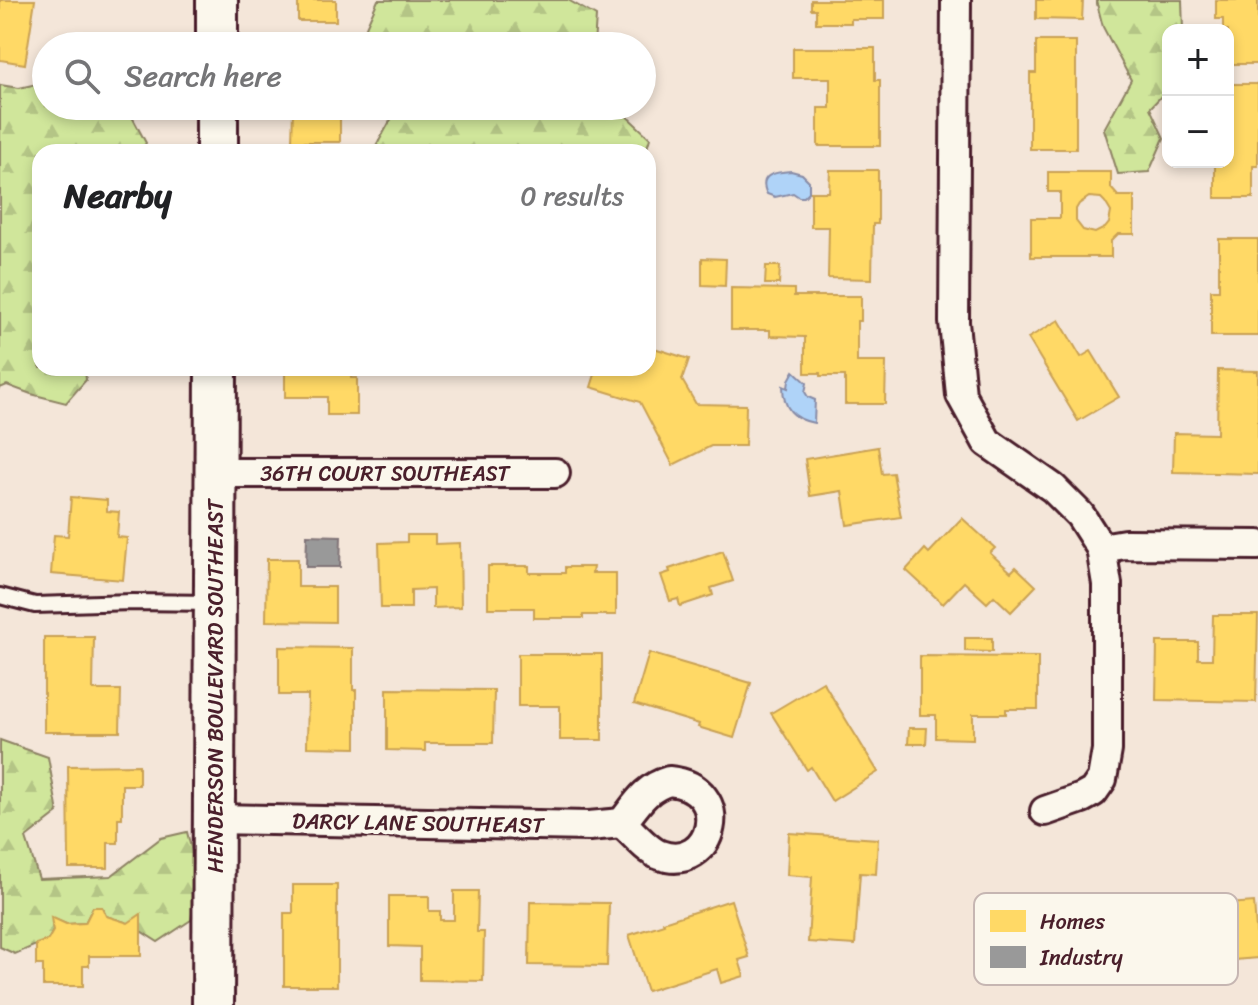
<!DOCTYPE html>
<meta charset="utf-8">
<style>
body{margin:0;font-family:Sriracha,sans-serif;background:#f6f6f6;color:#202124}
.controls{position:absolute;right:24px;top:24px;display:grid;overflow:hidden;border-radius:16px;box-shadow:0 4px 12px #0003}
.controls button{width:72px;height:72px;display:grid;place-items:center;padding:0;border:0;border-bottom:2px solid #e0e0e0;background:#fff;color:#202124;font:40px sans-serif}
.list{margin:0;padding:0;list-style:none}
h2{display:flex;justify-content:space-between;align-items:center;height:104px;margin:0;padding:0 32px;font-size:34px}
h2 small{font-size:26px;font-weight:400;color:#757577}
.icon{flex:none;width:44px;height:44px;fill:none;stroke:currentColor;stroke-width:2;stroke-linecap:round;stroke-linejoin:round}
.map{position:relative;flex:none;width:1258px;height:1005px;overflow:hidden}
.search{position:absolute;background:#fff;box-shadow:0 4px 12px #0003;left:32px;top:32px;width:624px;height:88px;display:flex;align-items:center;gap:20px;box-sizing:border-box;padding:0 28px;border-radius:44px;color:#757577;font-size:30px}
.panel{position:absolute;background:#fff;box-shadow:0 4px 12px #0003;left:32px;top:144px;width:624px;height:232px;border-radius:24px}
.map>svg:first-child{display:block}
.forest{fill:url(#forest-firs);stroke:#8d8263;stroke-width:2}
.water{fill:#afd3f8;stroke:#878ba6;stroke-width:2}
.homes{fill:#ffd966;stroke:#c9a154;stroke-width:2;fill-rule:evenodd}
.industry{fill:#999;stroke:#817478;stroke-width:2}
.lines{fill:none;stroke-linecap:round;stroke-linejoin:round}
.lane-casing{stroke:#4a1f2b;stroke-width:20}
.street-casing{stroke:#4a1f2b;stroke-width:34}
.secondary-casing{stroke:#4a1f2b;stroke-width:46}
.lane{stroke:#fbf7ec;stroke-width:14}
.street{stroke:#fbf7ec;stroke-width:28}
.secondary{stroke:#fbf7ec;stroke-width:40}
.labels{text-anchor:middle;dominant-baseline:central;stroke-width:8;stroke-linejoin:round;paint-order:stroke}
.street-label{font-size:22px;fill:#4a1f2b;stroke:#fbf7ec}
.key{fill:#fbf7ec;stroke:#c6b6b2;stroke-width:2}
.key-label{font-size:22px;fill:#4a1f2b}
</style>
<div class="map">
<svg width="1258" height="1005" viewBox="0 0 1258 1005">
<defs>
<pattern id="forest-firs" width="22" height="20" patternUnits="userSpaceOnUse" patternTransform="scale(2)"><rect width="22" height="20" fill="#d0e69b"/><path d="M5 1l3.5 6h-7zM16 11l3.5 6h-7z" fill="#b4c586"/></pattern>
</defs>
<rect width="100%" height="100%" fill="#f4e6d9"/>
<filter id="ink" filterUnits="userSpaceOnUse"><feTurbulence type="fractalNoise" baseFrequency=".0125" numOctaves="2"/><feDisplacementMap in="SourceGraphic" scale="16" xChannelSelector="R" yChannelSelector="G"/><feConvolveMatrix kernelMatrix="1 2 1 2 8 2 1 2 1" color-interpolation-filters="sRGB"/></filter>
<g filter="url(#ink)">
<!-- forest -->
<g class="forest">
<path d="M378 0H568L596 16 594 46H373L366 27Z"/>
<path d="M1096 0H1182L1183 30H1168V89L1150 108 1164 138 1149 172 1118 174 1104 129 1131 80 1103 27Z"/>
<path d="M46 82V106H121L129 111 146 143 140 152H40V368H85L86 380 66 403 31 394 7 385 0 388V85L19 88Z"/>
<path d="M394 106H518L525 111 620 110 650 138 646 152H373L395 112Z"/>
<path d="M0 740 48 757 58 813 26 838 39 879 111 876 161 838 187 832 198 876 191 920 158 942 128 923 106 916 102 907H93L85 923 66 924 52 918 53 931 48 940 15 954 0 947Z"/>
</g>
<!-- water -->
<g class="water">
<path d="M791 171 802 174 809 181V192L804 197H799L793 193 775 197 767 194C757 174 776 172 791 171Z"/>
<path d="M794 371 807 383 805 392 808 397 815 400 814 423C793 419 783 408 783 386L788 388 789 380Z"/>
</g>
<!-- homes -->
<g class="homes">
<path d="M0 0H35L25 64 0 60Z"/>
<rect x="298" y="0" width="38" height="21"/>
<path d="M811 0H884V19H851V23H816V9H811Z"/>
<path d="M1036 0H1083L1082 20 1036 19Z"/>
<path d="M1216 0H1258V64H1228V30H1223V19H1216Z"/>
<path d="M300 39 341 40V46H300Z"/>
<path d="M1036 41H1076V149H1030V73H1036Z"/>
<path d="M793 48H875V80H880V146H818V108H830V78H793Z"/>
<path d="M1228 84H1258V166H1253V198H1215V162H1228Z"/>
<path d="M283 106H340V142H292L293 110H283Z"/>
<path d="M830 170H878V224H873L872 279 828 278 829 227H811V192H829Z"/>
<path d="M1048 172H1111V188L1118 196H1134V234H1118L1111 241V257H1031V218H1060V192H1048ZM1089 197 1101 198 1105 202 1111 212 1109 223 1105 228 1095 233 1083 230 1076 221V209L1079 204Z"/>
<path d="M1219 239H1258V336H1211V290H1219Z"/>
<path d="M702 258 726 259 725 286 702 285Z"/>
<path d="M766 266H780L779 284H765Z"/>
<path d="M731 288 794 289V296H861V321H857V362H886L885 404H845V376H820V373H805V337L770 336V330H731Z"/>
<path d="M1059 320 1081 357 1091 351 1119 397 1078 421 1028 338Z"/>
<path d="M654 348 689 359 682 380 696 404 746 405 745 446H711L673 465 640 402 591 387 597 368H648V356L651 357Z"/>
<path d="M285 368H351V378H357V415H327V397H285Z"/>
<path d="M1218 370 1258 371V474L1173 472 1174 433 1217 434Z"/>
<path d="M878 447 882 474 893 473 901 517 847 525 842 491 810 496 805 459Z"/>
<path d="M71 497 107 500V511L119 512 117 537 127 538 123 580 51 574 54 535 68 536Z"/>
<path d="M962 518 995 548 990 553 1011 572 1016 567 1036 586 1011 612 994 596 987 603 964 582 943 604 906 570 925 549 929 553Z"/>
<path d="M407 535H435V544L460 543 461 607 433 608V589L411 590V608H381L379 543 407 542Z"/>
<path d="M723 551 733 581 711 588 713 595 680 606 678 599 670 601 661 575 670 572 669 569Z"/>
<path d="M267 559H298V587H335V622L266 621Z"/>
<path d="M488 566H529V573H565V567H593L592 573H616V615H583V618H534V608H488Z"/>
<path d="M1213 615H1258L1256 702 1156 700 1157 642H1198V659H1212Z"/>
<path d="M44 637H94L93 690H121L120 732H44Z"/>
<path d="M965 638H992V652L965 651Z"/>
<path d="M279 647 353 648V690H356V748L307 747 308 695H279Z"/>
<path d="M649 653 751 683 734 738 698 727 699 724 634 704Z"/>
<path d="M518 654H602V740H560V706H518Z"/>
<path d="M920 656 1038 657V709H1006V714H973V739L936 738V715H920Z"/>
<path d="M823 682 878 772 832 801 811 767 807 770 771 713Z"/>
<path d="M387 689 494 690 493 743H425V751L387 750Z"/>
<path d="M909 728H927L926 744H908Z"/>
<path d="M139 765V785H122V818H118V843H108V868H69L68 766Z"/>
<path d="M789 833 878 839 876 874 860 873 855 945 808 942 812 877 787 875Z"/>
<path d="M293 885H337V986H284V913H293Z"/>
<path d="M454 891H478L477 932H484L483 981 420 980V947L389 946V896H429V911H440V920H454Z"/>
<path d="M731 900 749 957 739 960 744 976 721 983 717 969 647 991 629 935 664 924 663 922Z"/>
<path d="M530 902 609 903 607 966 529 965Z"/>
<path d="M1254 902 1258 958 1222 961 1223 975 1181 979V969L1151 971 1147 910Z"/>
<path d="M93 907H102L106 916 128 923 141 914V956H89V966H83V986H43V965H36V944L48 940 53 931 51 917 66 924 85 923Z"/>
</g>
<!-- industry -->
<path class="industry" d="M307 535 341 536 340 567H306Z"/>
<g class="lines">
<!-- lane casing -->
<g class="lane-casing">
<path id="lane" d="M0 596 35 605 132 602 214 603"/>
</g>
<!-- street casing -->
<g class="street-casing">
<g id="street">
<path d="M956 0 954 322 961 395 987 442 1053 488 1080 515 1101 548 1107 584V750L1102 779 1093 792 1082 798 1045 811"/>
<path d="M215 473H555"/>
<path d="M1101 548 1125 544 1258 545"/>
<path d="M669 781C736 787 713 874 660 855 648 851 632 832 622 823 637 804 645 788 669 781Z"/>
<path d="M215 819 589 826 622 823"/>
</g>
</g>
<!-- secondary casing -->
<g class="secondary-casing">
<g id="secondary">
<path d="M217 46V0"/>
<path d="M217 152V106"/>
<path d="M213 1005 216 368"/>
</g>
</g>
<!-- lane -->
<use href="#lane" class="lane"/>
<!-- street -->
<use href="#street" class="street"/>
<!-- secondary -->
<use href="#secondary" class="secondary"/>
</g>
</g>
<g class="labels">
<!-- street labels -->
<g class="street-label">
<text x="385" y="473">36TH COURT SOUTHEAST</text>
<text transform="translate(215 686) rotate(-90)">HENDERSON BOULEVARD SOUTHEAST</text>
<text transform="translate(418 823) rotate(1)">DARCY LANE SOUTHEAST</text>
</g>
</g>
<!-- legend -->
<rect x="974" y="893" width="264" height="92" rx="12" class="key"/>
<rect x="990" y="910" width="36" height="22" fill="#ffd966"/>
<rect x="990" y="946" width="36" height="22" fill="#999"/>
<g class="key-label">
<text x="1040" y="929">Homes</text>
<text x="1040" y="965">Industry</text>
</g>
</svg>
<div class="controls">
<button>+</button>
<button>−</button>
</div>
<div class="search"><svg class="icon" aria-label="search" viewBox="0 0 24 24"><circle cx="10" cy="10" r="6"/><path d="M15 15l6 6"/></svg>Search here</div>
<section class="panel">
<h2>Nearby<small>0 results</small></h2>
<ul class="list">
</ul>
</section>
</div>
